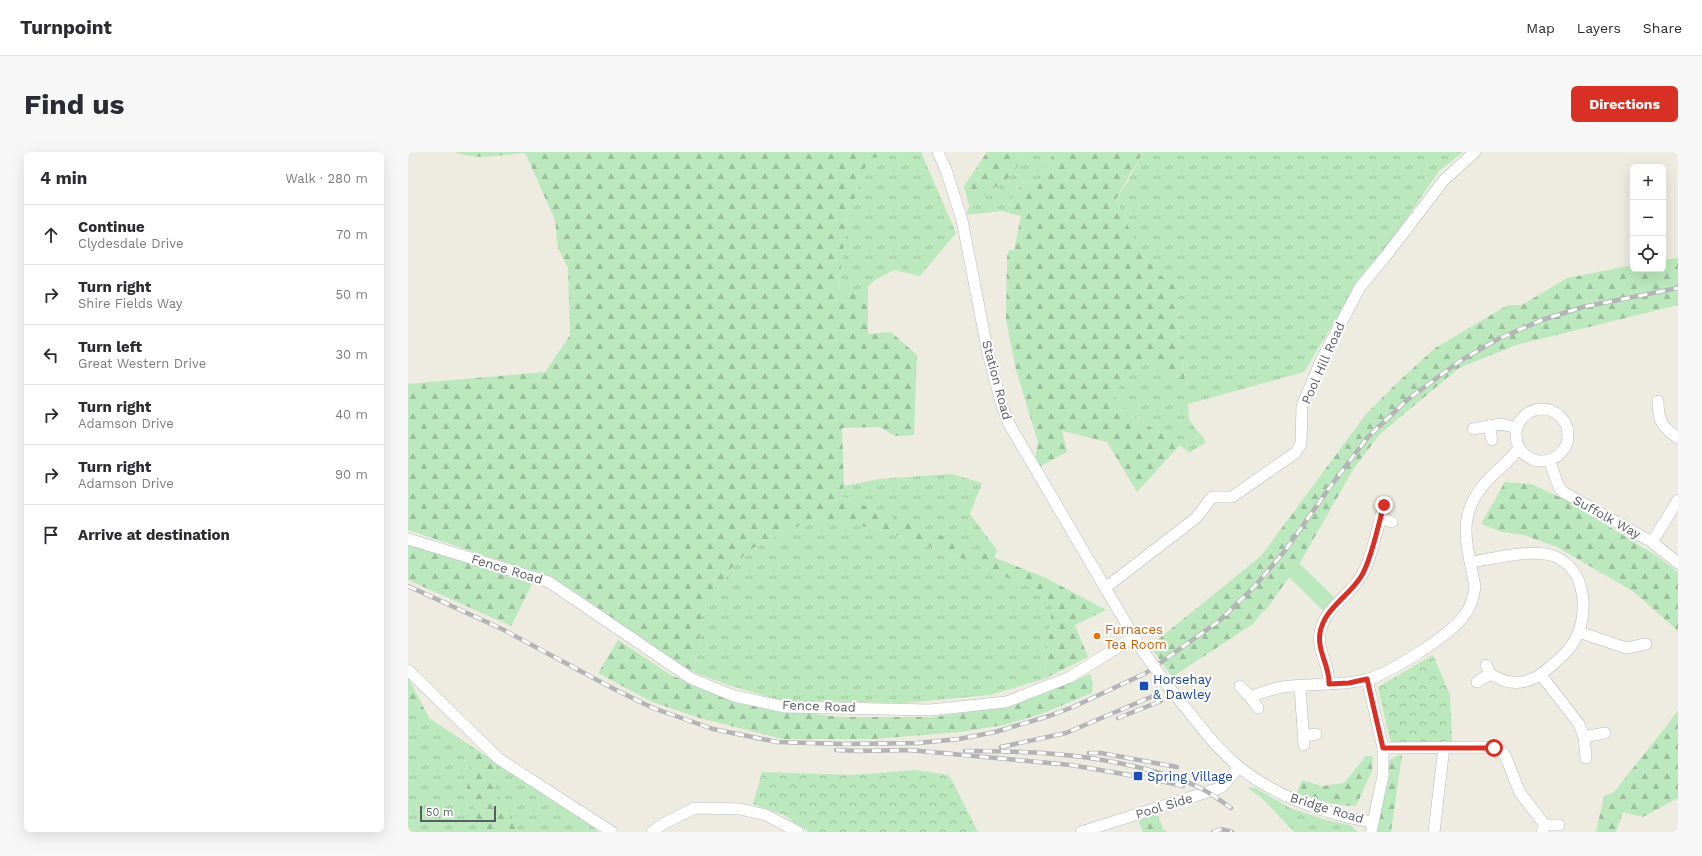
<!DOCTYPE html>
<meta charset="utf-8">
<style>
body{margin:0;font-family:"Work Sans",sans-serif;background:#f7f7f7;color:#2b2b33}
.controls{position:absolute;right:12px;top:12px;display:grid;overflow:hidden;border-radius:6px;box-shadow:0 4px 16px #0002}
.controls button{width:36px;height:36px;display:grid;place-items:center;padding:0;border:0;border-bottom:1px solid #e1e1e2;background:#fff;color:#2b2b33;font:20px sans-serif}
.scale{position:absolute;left:12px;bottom:10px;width:76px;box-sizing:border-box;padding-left:4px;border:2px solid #5a5e64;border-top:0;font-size:11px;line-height:14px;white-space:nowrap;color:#5a5e64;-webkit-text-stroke:3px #fff;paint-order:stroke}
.stop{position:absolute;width:12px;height:12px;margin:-9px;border:3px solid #d93025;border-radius:50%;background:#fff}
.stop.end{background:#d93025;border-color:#fff;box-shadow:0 1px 4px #0008}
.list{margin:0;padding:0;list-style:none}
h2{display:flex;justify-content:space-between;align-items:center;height:52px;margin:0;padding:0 16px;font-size:17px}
h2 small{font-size:13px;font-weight:400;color:#7c7c81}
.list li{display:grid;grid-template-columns:26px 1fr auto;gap:12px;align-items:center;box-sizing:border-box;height:60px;padding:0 16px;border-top:1px solid #e1e1e2}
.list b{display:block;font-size:15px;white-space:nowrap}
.list p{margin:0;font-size:13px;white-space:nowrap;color:#7c7c81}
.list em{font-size:13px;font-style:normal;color:#7c7c81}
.icon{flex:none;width:22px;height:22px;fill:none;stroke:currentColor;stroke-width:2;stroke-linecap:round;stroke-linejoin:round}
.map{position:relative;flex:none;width:1270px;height:680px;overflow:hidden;border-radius:6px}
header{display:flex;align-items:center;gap:24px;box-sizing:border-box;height:56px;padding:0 20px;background:#fff;border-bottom:1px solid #e1e1e2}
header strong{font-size:19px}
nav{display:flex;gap:22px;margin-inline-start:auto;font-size:14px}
.intro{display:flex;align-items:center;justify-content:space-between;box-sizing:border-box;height:96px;padding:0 24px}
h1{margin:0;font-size:28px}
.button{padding:10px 18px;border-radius:6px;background:#d93025;color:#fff;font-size:14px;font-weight:700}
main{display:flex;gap:24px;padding:0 24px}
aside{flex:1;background:#fff;border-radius:6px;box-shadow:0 4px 16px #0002}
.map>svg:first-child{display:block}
.grass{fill:url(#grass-tufts)}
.forest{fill:url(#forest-firs)}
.park{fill:url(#park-crowns)}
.garden{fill:#bbe8bc}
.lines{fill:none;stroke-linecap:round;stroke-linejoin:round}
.minor-casing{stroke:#b7babf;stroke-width:12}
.minor{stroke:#fff;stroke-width:11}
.rail-casing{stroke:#b3b4b5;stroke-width:4.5}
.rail{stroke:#fff;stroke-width:3;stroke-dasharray:9;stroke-linecap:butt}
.minor-bridge-casing{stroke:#b7babf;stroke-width:12;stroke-linecap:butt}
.minor-bridge{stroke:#fff;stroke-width:11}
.route{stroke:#d93025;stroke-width:5}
.food-dot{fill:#e8710a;stroke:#fff;stroke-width:1.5}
.transit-dot{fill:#1a4fb4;stroke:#fff;stroke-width:1.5}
.labels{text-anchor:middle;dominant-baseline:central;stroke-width:4;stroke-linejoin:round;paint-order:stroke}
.street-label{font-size:13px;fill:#5a5e64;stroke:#fff}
.food-label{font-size:13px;fill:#c56008;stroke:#fff;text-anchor:start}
.transit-label{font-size:13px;fill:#164399;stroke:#fff;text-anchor:start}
</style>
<header>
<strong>Turnpoint</strong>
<nav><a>Map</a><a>Layers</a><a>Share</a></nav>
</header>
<div class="intro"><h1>Find us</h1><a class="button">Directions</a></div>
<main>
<aside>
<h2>4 min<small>Walk · 280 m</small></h2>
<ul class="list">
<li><svg class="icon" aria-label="ahead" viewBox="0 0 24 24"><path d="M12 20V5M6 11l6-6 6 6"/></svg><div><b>Continue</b><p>Clydesdale Drive</p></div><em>70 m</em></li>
<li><svg class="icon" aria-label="right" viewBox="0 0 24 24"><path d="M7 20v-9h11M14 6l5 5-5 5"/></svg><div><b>Turn right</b><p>Shire Fields Way</p></div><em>50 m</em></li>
<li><svg class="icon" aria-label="left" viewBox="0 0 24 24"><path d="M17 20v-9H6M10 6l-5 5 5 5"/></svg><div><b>Turn left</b><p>Great Western Drive</p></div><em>30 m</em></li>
<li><svg class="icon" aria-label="right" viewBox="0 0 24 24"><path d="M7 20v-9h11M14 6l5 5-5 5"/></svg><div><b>Turn right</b><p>Adamson Drive</p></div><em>40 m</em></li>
<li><svg class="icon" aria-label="right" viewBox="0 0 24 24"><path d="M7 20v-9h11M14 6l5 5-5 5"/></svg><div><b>Turn right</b><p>Adamson Drive</p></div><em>90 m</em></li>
<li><svg class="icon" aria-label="arrive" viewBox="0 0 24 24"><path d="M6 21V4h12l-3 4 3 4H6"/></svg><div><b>Arrive at destination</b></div></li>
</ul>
</aside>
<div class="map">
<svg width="1270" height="680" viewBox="0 0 1270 680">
<defs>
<pattern id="grass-tufts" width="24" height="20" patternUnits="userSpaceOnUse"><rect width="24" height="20" fill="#bbe8bc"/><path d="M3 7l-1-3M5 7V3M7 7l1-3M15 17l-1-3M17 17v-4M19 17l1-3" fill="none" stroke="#9bbf9c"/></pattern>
<pattern id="forest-firs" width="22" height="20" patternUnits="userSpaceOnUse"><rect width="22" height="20" fill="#bbe8bc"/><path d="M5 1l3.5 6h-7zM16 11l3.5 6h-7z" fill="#9bbf9c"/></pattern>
<pattern id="park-crowns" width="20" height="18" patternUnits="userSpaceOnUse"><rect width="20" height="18" fill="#bbe8bc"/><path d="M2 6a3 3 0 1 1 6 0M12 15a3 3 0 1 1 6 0" fill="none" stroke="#9bbf9c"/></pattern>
</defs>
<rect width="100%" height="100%" fill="#eeebe1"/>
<!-- grass -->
<g class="grass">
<path d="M491 0H513L548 81 512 124 486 118 467 128 460 135V139H430L439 70 460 6Z"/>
<path d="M614 0H646L631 30 615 31 604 46 601 61 594 59 558 63 561 54 607 21Z"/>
<path d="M735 0H1055L1031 19 988 82 948 134 896 220 780 252 781 268 798 290 781 301 772 293 729 267 704 243 734 207 777 228 767 153 773 138 751 122 730 96 708 47 719 31Z"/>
<path d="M544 322 574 331 562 362 589 398 586 406 433 344 436 334 471 327Z"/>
<path d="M407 366 470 377 536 399 631 439 644 454 636 527 582 543 495 551 375 549 320 533 285 520 296 459 327 411 345 396Z"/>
<path d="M0 526 21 566 186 676 190 680H0Z"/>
<path d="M839 635 847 636 882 656 918 668 942 673 950 680H886L857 649Z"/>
</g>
<!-- forest -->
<g class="forest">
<path d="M47 0H491L460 7 439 70 430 139H460V182L483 180 509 203 506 283 487 284 472 275 434 276 436 334 433 344 638 426 698 458 667 473 680 505 636 527 644 454 631 439 536 399 470 377 407 366 345 396 327 411 296 459 285 520 261 506 176 446 141 425 0 378V232L137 220 162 183 160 116 150 96 147 68 119 5 116 1C94 3 67 9 47 0Z"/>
<path d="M579 0H614L607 21 561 54 556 34Z"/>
<path d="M646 0H735L708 47 730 96 751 122 773 138 767 153 777 229 734 207 704 243 729 267 772 293 729 340 699 290 654 279 659 300 631 315 627 307 630 290 608 218 598 167 599 105 601 98H606L613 64 601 61 604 46 615 31 631 30Z"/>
<path d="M1270 106V153L1108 193 1051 216 972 282 946 316 893 409 857 459H855L845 472 764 525 742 494 853 404 958 262 990 230 1027 196 1100 153H1114L1159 126 1225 113V117H1255V108Z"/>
<path d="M1097 330 1123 332 1156 347 1249 404 1270 420V479L1226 440 1149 395 1116 383 1094 380 1073 372Z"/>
<path d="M0 391 124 432 103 474 0 428Z"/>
<path d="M210 488 263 523 314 545 350 555 431 565H525L607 553 682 522 685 531 684 541 633 562 596 573 552 580 466 587H375L292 566 244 550 190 521Z"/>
<path d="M0 526 21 566 0 556Z"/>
<path d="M1270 558V646L1235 665 1215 660 1208 680H1188L1196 644 1206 640 1260 572Z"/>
<path d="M66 597 89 612 85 632 99 662 111 680H73L59 636Z"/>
<path d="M990 603H994L983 680H969L980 609Z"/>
<path d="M958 604H965L964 619 948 654C927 654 908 648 889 641L894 628 913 634 936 631Z"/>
<path d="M749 661 755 677 760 680H735L729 666Z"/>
</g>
<!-- park -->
<g class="park">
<path d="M1025 503 1042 543 1044 591 987 593 982 588 970 535Z"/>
<path d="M507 618 541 623 570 680H401L376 663 345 652 354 620 443 623Z"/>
</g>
<!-- garden -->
<path class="garden" d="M891 411 927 446 915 459 881 425Z"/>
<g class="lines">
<!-- minor casing -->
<g class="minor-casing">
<g id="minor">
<path d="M530 0 538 18 554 68 580 201 594 254 601 272 729 490"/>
<path d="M1250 249C1250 269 1254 275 1270 286"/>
<circle cx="1134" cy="283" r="26"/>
<path d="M1081 274 1093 272 1109 276"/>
<path d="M1065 277 1081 274 1084 288"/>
<path d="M1141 308 1151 335 1155 340 1244 390 1270 411"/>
<path d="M972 366 984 370"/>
<path d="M0 387 141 430 284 527 326 544 377 555 522 558 598 550 662 525 726 485"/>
<path d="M1244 390 1270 348"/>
<path d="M1062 410C1086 407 1124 396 1146 404 1179 417 1181 462 1167 488 1161 499 1152 507 1142 515 1123 532 1105 536 1082 522"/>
<path d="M697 436 788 366 804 345H824L887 301 893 292 894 254 912 211 952 135 977 105 1036 28 1067 0"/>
<path d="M1171 480 1218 496 1238 492"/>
<path d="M0 518 91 607 204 680"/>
<path d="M1133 523 1171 572 1176 585 1178 606"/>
<path d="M959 527 975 596V624L963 680"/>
<path d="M1069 530 1082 522 1078 513"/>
<path d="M921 532C922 514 909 500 912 481 916 456 942 444 954 423 964 406 970 373 976 353"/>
<path d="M759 533C782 560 803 592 831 615 865 643 921 664 965 670"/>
<path d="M832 534 842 545C853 541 863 537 874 535 902 531 930 534 957 528 981 522 1041 484 1056 464 1063 455 1065 446 1067 435 1060 393 1046 365 1079 329 1089 318 1102 309 1111 296"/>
<path d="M892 534 896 593"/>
<path d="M842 545 850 556"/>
<path d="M896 584 908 582"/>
<path d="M1176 585 1197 581"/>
<path d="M975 596 1077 595 1090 597 1097 603 1112 641 1137 673"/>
<path d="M244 680 255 672 287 656 332 657 358 663 390 680"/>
<path d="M673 680 809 637 815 634 831 615"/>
<path d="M1026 680 1036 595"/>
<path d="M1134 680 1137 673H1151"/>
</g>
</g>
<!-- minor -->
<use href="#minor" class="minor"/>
<!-- rail casing -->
<g class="rail-casing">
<g id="rail">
<path d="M0 434 94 477 206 537 245 556 305 577 369 590 435 592 510 591 551 587 587 580 641 564 665 555 738 521 811 469 845 436 876 400 922 335 959 286 999 248 1052 209 1090 187 1134 168 1175 155 1270 136"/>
<path d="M710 566 753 549"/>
<path d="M593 595 658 581 750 542"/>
<path d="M428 598 452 599 501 598 663 613 744 627 775 634"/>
<path d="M557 599C616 599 671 601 729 615 750 620 773 626 792 636 803 641 813 649 823 656"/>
<path d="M681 601H693L769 615"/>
<path d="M805 680 813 677 824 680"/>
</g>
</g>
<!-- rail -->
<use href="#rail" class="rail"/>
<!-- minor-bridge casing -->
<g class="minor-bridge-casing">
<path id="minor-bridge" d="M732 495 759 533"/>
</g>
<!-- minor-bridge -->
<use href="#minor-bridge" class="minor-bridge"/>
</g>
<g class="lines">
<!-- route -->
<path class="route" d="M976 353C970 373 964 406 954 423 942 444 916 456 912 481 909 500 922 514 921 532L941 531 959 527 975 596H1086"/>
</g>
<!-- markers -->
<circle class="food-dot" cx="689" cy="484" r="4"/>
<g class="transit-dot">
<rect x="731" y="529" width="10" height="10" rx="2"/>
<rect x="725" y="619" width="10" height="10" rx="2"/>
</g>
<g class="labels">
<!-- street labels -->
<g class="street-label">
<text transform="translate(915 211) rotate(-66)">Pool Hill Road</text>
<text transform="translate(589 228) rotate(75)">Station Road</text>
<text transform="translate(1199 365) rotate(29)">Suffolk Way</text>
<text transform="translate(99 417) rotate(17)">Fence Road</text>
<text transform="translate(411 554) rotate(2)">Fence Road</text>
<text transform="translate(756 654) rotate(-17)">Pool Side</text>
<text transform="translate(919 656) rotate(17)">Bridge Road</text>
</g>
<!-- food labels -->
<g class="food-label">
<text x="697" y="477">Furnaces<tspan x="697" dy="15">Tea Room</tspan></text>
</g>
<!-- transit labels -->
<g class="transit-label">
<text x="745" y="527">Horsehay<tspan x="745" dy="15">&amp; Dawley</tspan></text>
<text x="739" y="624">Spring Village</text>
</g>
</g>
</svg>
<div class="controls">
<button>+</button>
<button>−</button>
<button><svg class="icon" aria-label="locate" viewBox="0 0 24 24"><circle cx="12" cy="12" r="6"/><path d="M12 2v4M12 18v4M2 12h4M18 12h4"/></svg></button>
</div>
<div class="scale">50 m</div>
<div class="stop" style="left:1086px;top:596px"></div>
<div class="stop end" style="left:976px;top:353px"></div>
</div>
</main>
